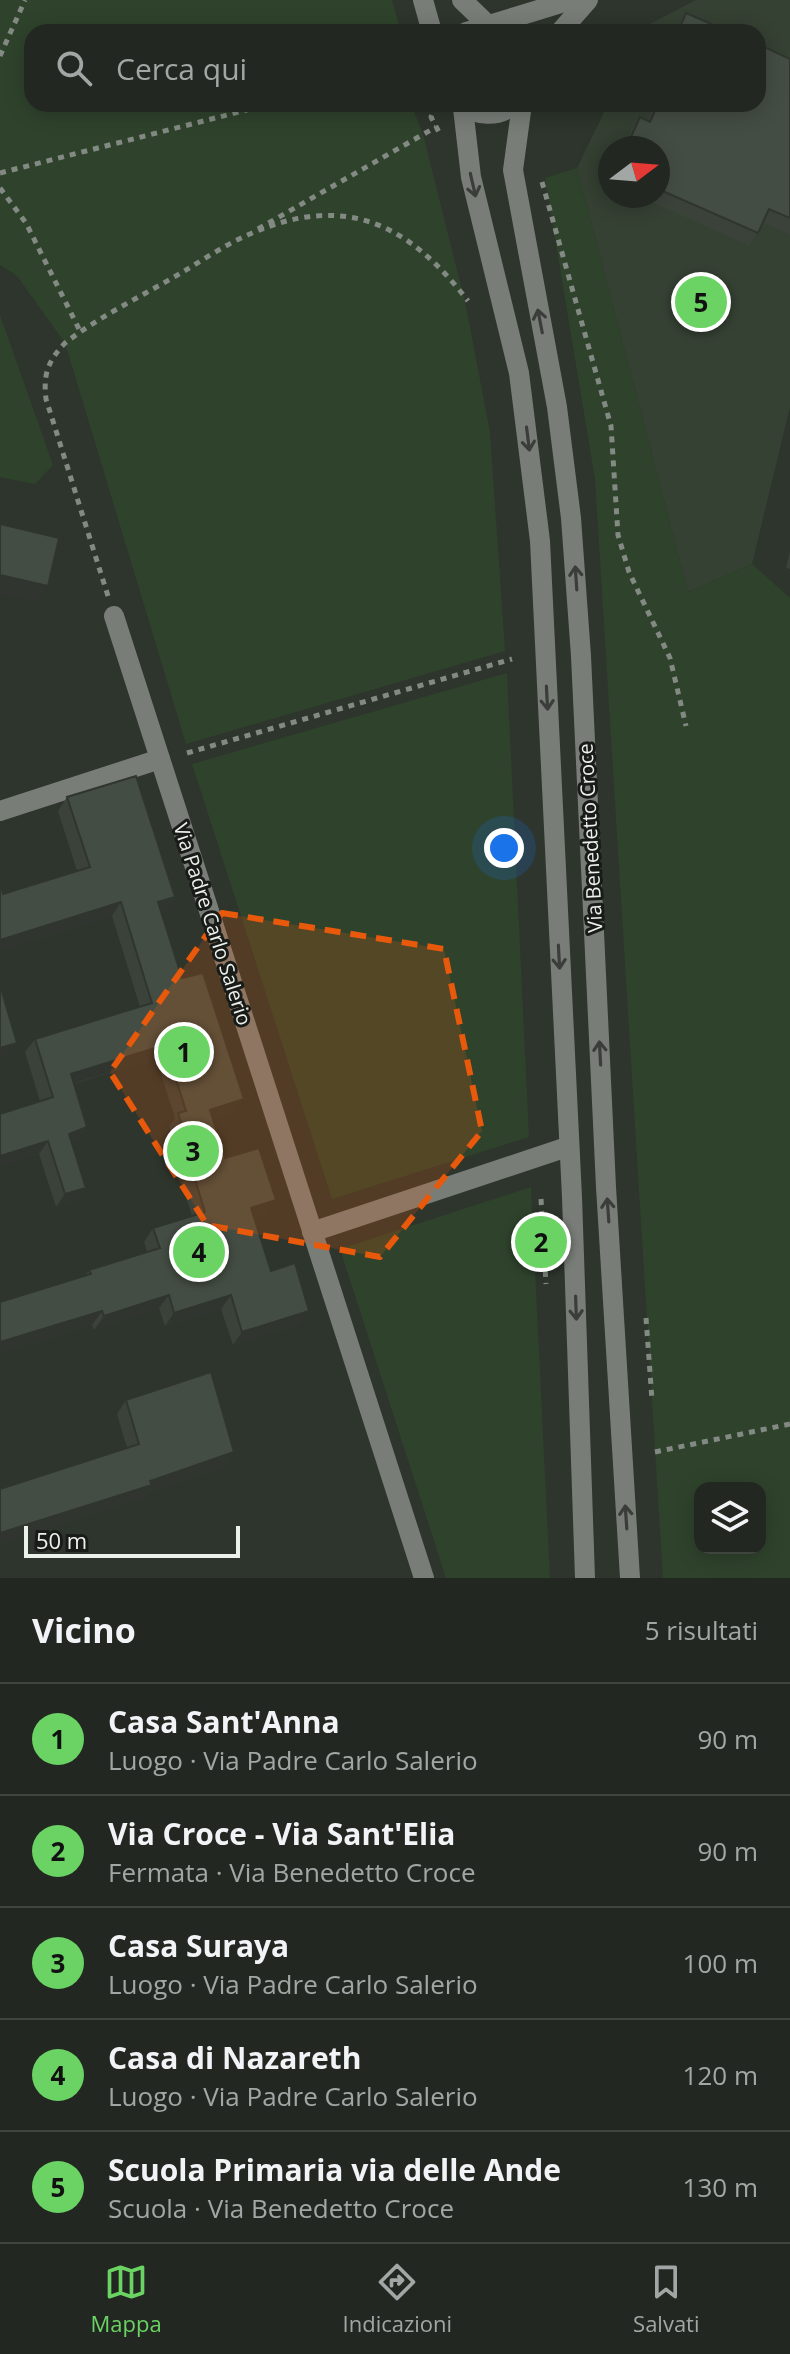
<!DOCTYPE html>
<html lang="it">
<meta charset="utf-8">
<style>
body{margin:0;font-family:"Open Sans",sans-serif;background:#2a302a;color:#f1f3f6}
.controls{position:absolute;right:24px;bottom:24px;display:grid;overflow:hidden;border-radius:16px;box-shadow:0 4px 20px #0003}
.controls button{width:72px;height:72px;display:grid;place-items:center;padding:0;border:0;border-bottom:2px solid #3f443f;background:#222821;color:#f1f3f6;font:40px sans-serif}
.compass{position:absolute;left:598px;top:136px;width:72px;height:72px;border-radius:50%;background:#222821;box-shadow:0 4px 20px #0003;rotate:74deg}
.scale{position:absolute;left:24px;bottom:20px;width:216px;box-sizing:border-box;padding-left:8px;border:4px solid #ecf1ec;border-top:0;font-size:22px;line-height:28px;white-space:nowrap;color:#ecf1ec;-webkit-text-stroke:6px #181b17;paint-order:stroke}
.you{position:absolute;left:504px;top:848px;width:28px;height:28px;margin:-20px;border:6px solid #fff;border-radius:50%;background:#1a73e8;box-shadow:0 0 0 12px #1a73e833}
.badge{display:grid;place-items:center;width:52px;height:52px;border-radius:50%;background:#6bd363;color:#111;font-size:26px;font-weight:700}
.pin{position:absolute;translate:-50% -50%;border:4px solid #fff;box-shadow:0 2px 8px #0006}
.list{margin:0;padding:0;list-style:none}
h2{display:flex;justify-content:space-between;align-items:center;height:104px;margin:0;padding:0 32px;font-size:34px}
h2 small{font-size:26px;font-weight:400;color:#a2a6a5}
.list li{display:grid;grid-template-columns:52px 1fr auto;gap:24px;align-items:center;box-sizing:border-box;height:112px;padding:0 32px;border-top:2px solid #3f443f}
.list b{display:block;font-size:30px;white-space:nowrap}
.list p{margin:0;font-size:26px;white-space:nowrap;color:#a2a6a5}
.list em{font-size:26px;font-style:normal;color:#a2a6a5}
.icon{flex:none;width:44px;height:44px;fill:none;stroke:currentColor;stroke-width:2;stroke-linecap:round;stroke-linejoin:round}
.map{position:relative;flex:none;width:790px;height:1578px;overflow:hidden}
.search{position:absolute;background:#222821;box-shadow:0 4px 20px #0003;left:24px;right:24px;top:24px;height:88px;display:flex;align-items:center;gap:20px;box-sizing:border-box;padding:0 28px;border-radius:24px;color:#a2a6a5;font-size:30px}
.sheet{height:664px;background:#222821}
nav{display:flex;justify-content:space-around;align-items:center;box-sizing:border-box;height:112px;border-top:2px solid #3f443f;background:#222821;font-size:22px;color:#a2a6a5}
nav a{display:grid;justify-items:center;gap:4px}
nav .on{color:#6bd363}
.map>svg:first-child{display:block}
.built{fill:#354133;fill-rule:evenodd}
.green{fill:#2f432c;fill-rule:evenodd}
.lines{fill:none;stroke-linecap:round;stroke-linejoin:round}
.path{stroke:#838a83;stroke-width:5;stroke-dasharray:6 6;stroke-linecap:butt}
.minor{stroke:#797d78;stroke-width:20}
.wall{fill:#3a423a}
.shaded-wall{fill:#30362f}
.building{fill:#444d43;stroke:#30362f;stroke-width:2}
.oneway{stroke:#3a3d39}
.marked{fill:#e8590c;fill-opacity:0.2;stroke:#e8590c;stroke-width:6;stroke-dasharray:16 10;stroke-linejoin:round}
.labels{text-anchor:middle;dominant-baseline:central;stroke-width:6;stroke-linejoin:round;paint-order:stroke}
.street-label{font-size:20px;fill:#ecf1ec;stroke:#181b17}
</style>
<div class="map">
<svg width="790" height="1578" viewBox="0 0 790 1578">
<rect width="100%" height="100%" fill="#2d352c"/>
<!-- built -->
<path class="built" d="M696 0H790V407L752 564 688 592 577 168 608 104H758V32H642L644 27ZM610 148H658V196H610Z"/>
<!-- green -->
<g class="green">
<path d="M0 0H392L401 32H32V104H411L423 134 466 306 490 432 505 651 186 744 65 343 17 276 0 265Z"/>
<path d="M577 168 688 592 752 564 790 598V1578H663L595 479 545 178ZM760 1488V1548H700V1488Z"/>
<path d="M0 315 53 465 35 484 0 477Z"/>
<path d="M507 673 529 1137 332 1199 192 764Z"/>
<path d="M531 1187 550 1578H446L340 1249Z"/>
</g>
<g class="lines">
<!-- path -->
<g class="path">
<path d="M0 56 25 0"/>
<path d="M436 104 431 117 441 136"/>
<path d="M0 173 270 104"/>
<path d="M542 182 611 426 618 535 629 572 670 658 686 726"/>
<path d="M0 188 26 223 80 331"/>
<path d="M258 229 436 127"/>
<path d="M108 596 46 399C43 374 48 361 65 343 100 316 142 296 181 273 203 260 226 244 250 234 345 192 409 224 468 301"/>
<path d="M187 753 512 659"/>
<path d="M541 1199 546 1284"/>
<path d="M646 1318 652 1400"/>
<path d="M655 1452 790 1424"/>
</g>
<!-- minor -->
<g class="minor">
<path d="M423 0 432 32"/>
<path d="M462 0 489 26 499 29"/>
<path d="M466 32 571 0"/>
<path d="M560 32 588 0"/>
<path d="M460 104C476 116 499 118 514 104"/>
<path d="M522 104 513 170 557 407 571 518 581 656 606 1187 630 1578"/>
<path d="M463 108 471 177 519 373 540 541 572 1197 585 1578"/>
<path d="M114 616 424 1578"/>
<path d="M0 811 160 759"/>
<path d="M312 1232 567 1147"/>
</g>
</g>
<!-- wall -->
<g class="wall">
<path d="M686 13 730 32H674L678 25Z"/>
<path d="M790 59V235L763 223 758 233 749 246 638 196H658V148H623L631 130 640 117 647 121 654 104H758Z"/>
<path d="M790 551V569L786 568Z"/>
<path d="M67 797 175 897 166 911 161 912 182 978 234 1113 213 1119 225 1158 266 1213 254 1217 271 1271 300 1324 233 1345 221 1309 165 1326 159 1308 94 1330 92 1325 0 1353V1302L85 1276 89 1270 147 1252 144 1242 153 1228 192 1216 182 1183 186 1178 169 1127 175 1118 156 1058 74 1084 87 1127 78 1140 72 1143 86 1188 76 1201 56 1207 39 1154 0 1166V1114L40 1101 25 1052 35 1039 140 1007 112 916 0 950V883L3 894 77 871 58 811Z"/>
<path d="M126 1400 234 1452 225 1466 147 1492 143 1498 0 1543V1489L127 1448 117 1414Z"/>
</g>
<!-- shaded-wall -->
<g class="shaded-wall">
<path d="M0 575 48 586 38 602 0 594Z"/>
<path d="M175 897 166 911 149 916 158 902Z"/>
<path d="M121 902 112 916 0 950V940Z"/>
<path d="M17 1043 6 1058 0 1060V1048Z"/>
<path d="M165 1045 156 1058 62 1087 71 1074Z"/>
<path d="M244 1099 234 1113 200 1123 210 1110Z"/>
<path d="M87 1127 78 1140 60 1148 69 1134Z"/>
<path d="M48 1141 39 1154 0 1166V1156Z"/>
<path d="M86 1188 76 1201 56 1207 65 1194Z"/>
<path d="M276 1200 266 1213 242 1221 251 1208Z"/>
<path d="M169 1295 159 1308 94 1330 104 1316Z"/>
<path d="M231 1295 221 1309 165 1326 174 1313Z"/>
<path d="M102 1311 92 1325 0 1353V1342Z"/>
<path d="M309 1311 300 1324 233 1345 242 1332Z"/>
<path d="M234 1452 225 1466 147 1492 143 1498 0 1543V1533Z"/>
</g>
<!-- building -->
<g class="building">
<path d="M686 13 730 32H678Z"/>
<path d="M758 44 790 59V218L769 209 758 233 658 189V148H626L640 117 650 122 658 104H758Z"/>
<path d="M0 524 59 538 48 586 0 575Z"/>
<path d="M136 776 175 897 158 902 182 978 203 973 244 1099 210 1110 225 1158 259 1148 276 1200 251 1208 271 1271 295 1263 309 1311 242 1332 231 1295 174 1313 169 1295 104 1316 102 1311 0 1342V1302L91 1274 89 1270 160 1248 153 1228 205 1212 192 1169 196 1168 178 1113 186 1111 165 1045 71 1074 87 1127 69 1134 86 1188 65 1194 48 1141 0 1156V1114L53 1097 35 1039 152 1003 121 902 0 940V883L3 894 90 867 67 797Z"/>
<path d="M0 985 17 1043 0 1048Z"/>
<path d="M211 1372 234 1452 150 1481 152 1485 0 1533V1489L139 1444 126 1400Z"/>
</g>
<!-- one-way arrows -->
<defs><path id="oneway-shaft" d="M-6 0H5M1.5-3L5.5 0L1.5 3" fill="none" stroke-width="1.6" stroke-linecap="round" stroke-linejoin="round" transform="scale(2)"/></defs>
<g class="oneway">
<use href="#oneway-shaft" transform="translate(473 185) rotate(77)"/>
<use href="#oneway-shaft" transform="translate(540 321) rotate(-101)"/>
<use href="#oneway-shaft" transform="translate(528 439) rotate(83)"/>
<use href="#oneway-shaft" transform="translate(576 578) rotate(-94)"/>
<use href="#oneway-shaft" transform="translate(547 698) rotate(87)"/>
<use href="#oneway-shaft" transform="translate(559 957) rotate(87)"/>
<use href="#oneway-shaft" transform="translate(600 1053) rotate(-93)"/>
<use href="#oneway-shaft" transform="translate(608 1210) rotate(-94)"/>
<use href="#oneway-shaft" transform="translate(576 1308) rotate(88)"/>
<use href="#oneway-shaft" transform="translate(626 1517) rotate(-94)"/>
</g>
<!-- marked area -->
<path class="marked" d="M222 913 444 949 482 1131 380 1257 207 1225 110 1072Z"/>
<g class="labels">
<!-- street labels -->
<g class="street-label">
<text transform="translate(590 838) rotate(-93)">Via Benedetto Croce</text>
<text transform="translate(213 924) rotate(72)">Via Padre Carlo Salerio</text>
</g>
</g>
</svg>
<div class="controls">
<button><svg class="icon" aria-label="layers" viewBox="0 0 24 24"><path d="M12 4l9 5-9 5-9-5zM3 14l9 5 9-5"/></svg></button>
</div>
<svg class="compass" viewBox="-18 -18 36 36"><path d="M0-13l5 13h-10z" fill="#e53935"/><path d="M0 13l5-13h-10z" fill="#a2a6a5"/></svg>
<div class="scale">50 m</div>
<div class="you"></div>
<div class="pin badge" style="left:184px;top:1052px">1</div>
<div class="pin badge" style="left:541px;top:1242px">2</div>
<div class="pin badge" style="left:193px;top:1151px">3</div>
<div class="pin badge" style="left:199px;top:1252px">4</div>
<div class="pin badge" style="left:701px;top:302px">5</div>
<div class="search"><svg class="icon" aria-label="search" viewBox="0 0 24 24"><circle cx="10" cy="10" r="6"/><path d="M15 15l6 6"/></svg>Cerca qui</div>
</div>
<section class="sheet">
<h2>Vicino<small>5 risultati</small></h2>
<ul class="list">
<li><span class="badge">1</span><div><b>Casa Sant'Anna</b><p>Luogo · Via Padre Carlo Salerio</p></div><em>90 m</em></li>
<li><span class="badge">2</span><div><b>Via Croce - Via Sant'Elia</b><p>Fermata · Via Benedetto Croce</p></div><em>90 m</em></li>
<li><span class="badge">3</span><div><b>Casa Suraya</b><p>Luogo · Via Padre Carlo Salerio</p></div><em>100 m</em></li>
<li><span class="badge">4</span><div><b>Casa di Nazareth</b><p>Luogo · Via Padre Carlo Salerio</p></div><em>120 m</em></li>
<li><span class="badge">5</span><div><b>Scuola Primaria via delle Ande</b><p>Scuola · Via Benedetto Croce</p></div><em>130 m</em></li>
</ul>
</section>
<nav>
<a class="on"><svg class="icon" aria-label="map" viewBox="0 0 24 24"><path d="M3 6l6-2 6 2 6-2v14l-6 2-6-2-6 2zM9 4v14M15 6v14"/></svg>Mappa</a>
<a><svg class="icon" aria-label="directions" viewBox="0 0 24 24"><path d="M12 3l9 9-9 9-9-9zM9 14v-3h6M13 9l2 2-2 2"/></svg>Indicazioni</a>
<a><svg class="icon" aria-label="saved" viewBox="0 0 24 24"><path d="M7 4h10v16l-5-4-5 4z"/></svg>Salvati</a>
</nav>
